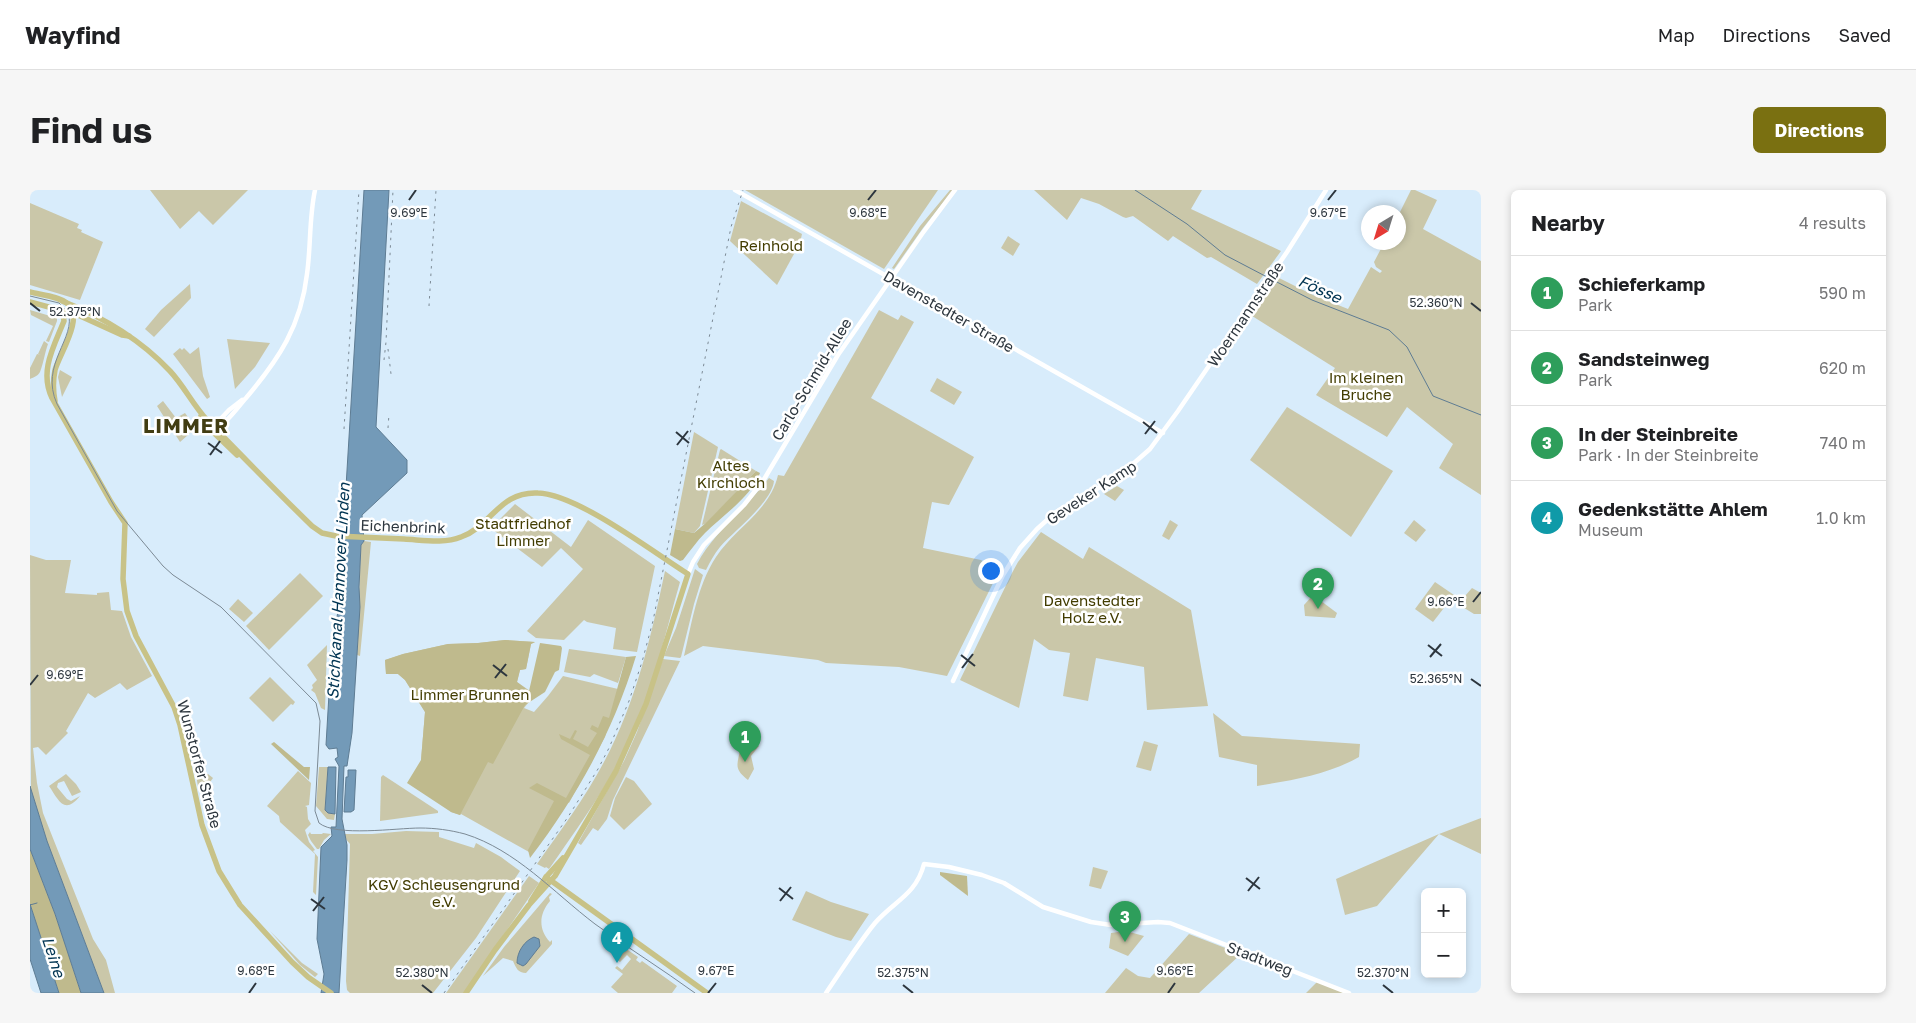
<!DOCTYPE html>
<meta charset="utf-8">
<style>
body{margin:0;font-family:"Golos Text",sans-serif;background:#f6f6f6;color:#202124}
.controls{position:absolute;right:15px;bottom:15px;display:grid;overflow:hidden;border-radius:8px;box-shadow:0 2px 8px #0003}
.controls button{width:45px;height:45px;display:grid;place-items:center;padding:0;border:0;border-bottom:1px solid #e0e0e0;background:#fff;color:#202124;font:25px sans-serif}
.compass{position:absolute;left:1331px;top:15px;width:45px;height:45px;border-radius:50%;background:#fff;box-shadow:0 2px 8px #0003;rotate:218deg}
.you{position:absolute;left:960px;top:380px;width:18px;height:18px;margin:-12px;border:4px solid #fff;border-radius:50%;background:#1a73e8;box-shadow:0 0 0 8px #1a73e833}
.badge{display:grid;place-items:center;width:32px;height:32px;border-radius:50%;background:#7a7011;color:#fff;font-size:16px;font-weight:700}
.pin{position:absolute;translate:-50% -41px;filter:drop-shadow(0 1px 2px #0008)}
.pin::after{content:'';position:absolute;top:26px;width:18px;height:15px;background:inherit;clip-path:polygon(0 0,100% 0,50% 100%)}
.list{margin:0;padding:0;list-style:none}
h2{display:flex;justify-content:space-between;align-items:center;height:65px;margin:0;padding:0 20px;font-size:21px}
h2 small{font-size:16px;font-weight:400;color:#757577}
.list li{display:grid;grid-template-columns:32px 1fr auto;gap:15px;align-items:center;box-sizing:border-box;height:75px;padding:0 20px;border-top:1px solid #e0e0e0}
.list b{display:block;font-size:19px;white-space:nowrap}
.list p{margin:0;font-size:16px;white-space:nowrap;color:#757577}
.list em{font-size:16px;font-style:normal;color:#757577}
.map{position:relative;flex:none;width:1451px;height:803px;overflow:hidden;border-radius:8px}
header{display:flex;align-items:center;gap:30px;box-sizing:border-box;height:70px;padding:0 25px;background:#fff;border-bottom:1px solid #e0e0e0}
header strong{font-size:24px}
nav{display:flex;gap:28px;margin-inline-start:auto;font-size:18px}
.intro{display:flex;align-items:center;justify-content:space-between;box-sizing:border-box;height:120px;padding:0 30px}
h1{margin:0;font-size:35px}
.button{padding:12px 22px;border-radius:8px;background:#7a7011;color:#fff;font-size:18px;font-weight:700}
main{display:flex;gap:30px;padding:0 30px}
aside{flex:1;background:#fff;border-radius:8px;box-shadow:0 2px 8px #0003}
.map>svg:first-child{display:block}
.green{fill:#cac7a9}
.forest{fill:#bfba8d}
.water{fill:#739ab8;stroke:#5e7c93}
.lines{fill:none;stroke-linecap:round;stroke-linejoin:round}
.stream{stroke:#5e7c93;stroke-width:1}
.minor{stroke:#fff;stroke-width:4.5}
.major{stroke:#c8c287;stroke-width:5.5}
.tram{stroke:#7c8a95;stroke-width:1}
.rail{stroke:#7c8a95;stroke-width:1;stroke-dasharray:2.5 5;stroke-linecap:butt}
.ticks{fill:none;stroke:#2d363e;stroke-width:2}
.labels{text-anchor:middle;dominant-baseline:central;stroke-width:5;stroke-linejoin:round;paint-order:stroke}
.park-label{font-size:15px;fill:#423c01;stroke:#fff}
.street-label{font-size:15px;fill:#2d363e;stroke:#fff}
.water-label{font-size:16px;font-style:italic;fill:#003452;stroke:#fff}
.district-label{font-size:20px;font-weight:bold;letter-spacing:1px;fill:#423d13;stroke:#fff}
.ticks-label{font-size:12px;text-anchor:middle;fill:#2d363e;stroke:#fff;stroke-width:5;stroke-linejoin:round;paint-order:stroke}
</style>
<header>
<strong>Wayfind</strong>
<nav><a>Map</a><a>Directions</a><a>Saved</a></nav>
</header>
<div class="intro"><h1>Find us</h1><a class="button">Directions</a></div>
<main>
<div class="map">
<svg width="1451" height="803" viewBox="0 0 1451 803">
<rect width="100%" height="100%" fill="#d8ecfb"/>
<!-- green -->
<g class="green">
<path d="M120 0H218L183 35 169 21 150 39Z"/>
<path d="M715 0H908L854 79Z"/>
<path d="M920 0H923L893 38 864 79 862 78 890 36Z"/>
<path d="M1004 0H1172L1161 19 1251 61 1227 94 1181 67 1177 68 1143 46 1138 51 1103 26 1096 28 1093 27 1069 14 1051 8 1037 30Z"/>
<path d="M1381 0H1385L1407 10 1393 39 1451 71V305L1409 278 1423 254 1377 217 1357 247 1286 205 1305 178 1219 124 1245 86 1283 105 1318 119 1341 77 1350 83 1352 81 1346 77 1344 72 1354 53 1368 52 1369 24Z"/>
<path d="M711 11 772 44 770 53 747 95 700 51Z"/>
<path d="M0 13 49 34 47 38 52 40 51 42 73 52 50 110 0 95Z"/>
<path d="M978 46 990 54 983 66 971 58Z"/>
<path d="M160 94 161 108 124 147 115 139 131 120Z"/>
<path d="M0 120 27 128V131L19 152 16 151 23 136 1 125Z"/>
<path d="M849 120 868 130 871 125 884 132 841 208 944 267 919 315 902 312 893 358 951 370 958 374 959 378 968 383 917 486 869 477 796 473 788 470 673 456 654 466C662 433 667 396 686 367 705 338 740 321 748 285L754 286Z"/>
<path d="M197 149 240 153 225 177 205 199Z"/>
<path d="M14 151 18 154C15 162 13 175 10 182 8 186 4 187 0 189V178L3 172 7 174 3 172 7 164 11 165 8 164Z"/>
<path d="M169 157 173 186 180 207 177 209 143 164 150 158 152 160 154 158 160 164Z"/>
<path d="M30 180 42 187 32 207 28 187Z"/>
<path d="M907 188 932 202 924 215 900 201Z"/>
<path d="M133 211 146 228 155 223 166 238 150 252 127 216Z"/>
<path d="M1257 217 1363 281 1321 347 1220 270Z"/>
<path d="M664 242 688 257 670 336 664 343 645 339Z"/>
<path d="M691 259 726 281 677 333 672 335 690 260Z"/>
<path d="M739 288 744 291C742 312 704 341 690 357 684 364 680 372 676 380L669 378 667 374C683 343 717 317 739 288Z"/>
<path d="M1087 296 1094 300 1085 311 1074 304Z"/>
<path d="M485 314 541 357 558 330 625 376 607 462 583 459 586 438 557 432 554 430 534 450 506 448 497 441 553 379 531 358 512 377 458 336 459 335 462 337Z"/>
<path d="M1140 330 1148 335 1139 350 1132 346Z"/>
<path d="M1384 330 1396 340 1386 352 1374 343Z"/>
<path d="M1011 342 1053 369 1059 357 1161 420 1178 516 1117 520 1114 477 1066 468 1058 511 1033 506 1040 463 1019 460 1004 449 989 518 930 490 982 383 988 372Z"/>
<path d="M334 351 341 352 330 466 327 465C329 428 329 392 331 355Z"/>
<path d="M0 365 16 370H41L35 403 67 405V403L79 402 81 420 92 421 101 447 122 486 97 500 90 493 65 508 58 503 36 541 38 543 16 565 8 557 3 558 7 593 13 623 63 749 76 770 85 803H74L17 651 1 600Z"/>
<path d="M665 379 673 385 664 414 651 467 650 468 634 466 646 438Z"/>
<path d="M635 381 650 392C634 448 621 507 595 559 574 602 546 640 519 679L516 677 515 678 507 674C530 641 555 608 574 572 606 512 621 447 635 381Z"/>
<path d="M270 383 293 406 239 460 216 436Z"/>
<path d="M1405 392 1424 405 1403 432 1385 419Z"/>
<path d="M1442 398 1451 403V424H1444L1431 416 1434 407Z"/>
<path d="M1283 405 1307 423 1305 428 1275 426 1274 415Z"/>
<path d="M208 409 223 423 214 432 199 419Z"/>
<path d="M475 450 505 452 501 454 496 479 490 480 487 492 500 501 498 513 494 518 504 522 518 506 533 486 588 499 575 547 539 613 528 608 499 662 431 624 430 625 421 622 391 570 395 522 375 490 368 484H356L355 470 373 464 418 454 448 453Z"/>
<path d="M297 455 295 520 291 518 285 503 281 500 283 498 282 495 287 490 277 475Z"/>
<path d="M539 459 596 467 588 493 564 484 560 487 534 482Z"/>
<path d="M633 469 650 471 583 610 577 629 568 641 563 638 551 655 548 653 594 571 607 542Z"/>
<path d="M240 487 265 512 263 515 261 514 243 532 219 508Z"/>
<path d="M1183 523 1212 546 1330 554 1329 567C1297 585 1263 590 1227 596V575L1189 567Z"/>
<path d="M710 545 723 555 729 556 721 566 724 579 718 590C704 579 707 576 710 560L700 553Z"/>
<path d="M1114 551 1128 555 1121 581 1106 577Z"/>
<path d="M289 577H298L295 620 298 623 305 624 304 630 297 629 286 616Z"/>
<path d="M268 581 281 593 279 615 275 616 277 617 278 629 281 634 275 640 279 652 285 660 283 661 288 667 286 705 283 702 285 664 250 632 249 626 237 616Z"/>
<path d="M36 584 46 594 51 602 42 606 34 591 28 593 27 597 37 609 41 611 50 606C34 626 28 609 19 596Z"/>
<path d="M166 584H178L183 588 178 595 168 597Z"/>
<path d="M353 585 408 621V623L350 631 351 587Z"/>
<path d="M596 587 604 591 622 614 594 640 580 626 585 608Z"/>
<path d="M1451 628V664L1409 644 1347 716 1315 725 1306 689 1409 644Z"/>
<path d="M376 641 409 642V647L444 658 446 653 471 667 490 681 446 748 403 803H320L317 800 316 791 320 654 315 648V644H342Z"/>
<path d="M280 642 281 644H292L293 643 301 644 294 650 289 659H287L281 651 278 645Z"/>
<path d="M1063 677 1078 681 1071 699 1059 696Z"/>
<path d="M499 686 509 693 434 803H416Z"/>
<path d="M776 701 801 712 839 724 821 751 806 747 762 730Z"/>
<path d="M520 703 522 704 519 707 520 711C509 724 508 739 520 752L522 750V754L496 783C488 783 486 778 483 771L473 768 453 786 474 757Z"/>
<path d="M240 741 272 773 288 784 285 787 270 775Z"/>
<path d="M1096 741 1114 746 1098 766 1079 758 1081 743Z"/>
<path d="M1159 744 1211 764 1169 803H1075L1096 778 1108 786 1120 788Z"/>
<path d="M589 754 608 767 606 770 610 773 612 771 647 796 642 803H588L581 797 593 784 585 778 587 776 592 780 601 769 597 765 590 772 583 766 588 760 585 758Z"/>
<path d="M1287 792 1315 803H1276Z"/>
</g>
<!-- forest -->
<g class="forest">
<path d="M726 281 730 283C722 306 692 326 675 343 667 351 660 361 653 370L650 371 640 365 645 339 664 343 677 332Z"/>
<path d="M475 450 505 452 501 454 496 479 490 480 487 492 499 501 510 453 531 456 532 458 529 480 525 482 515 502 495 515 463 574 458 572 430 625 421 622 377 593 391 570 395 522 375 490 368 484H356L355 470 373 464 418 454 448 453Z"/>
<path d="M606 466C583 542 548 605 500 668L498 660 524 611 499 598 507 593 536 608 560 565 531 549 529 544 540 549 545 540 547 541 543 549 558 557 567 543 560 539 562 535 568 538 573 526 579 528 596 467Z"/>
<path d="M244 552 274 577H280L279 590 241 554Z"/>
<path d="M0 659 25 724 51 803H29L0 714Z"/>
<path d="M910 682 937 686 938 706 910 685Z"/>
</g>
<!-- water -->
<g class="water">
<path d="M334 0H359L346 237 377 270V283L332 325 334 351 331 355 329 397 330 417 322 543 317 576H314L312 629 317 655V670L309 803H291L294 784 287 749 291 657 302 646 301 637H306L309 576 305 569 308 567 307 558 299 559 296 555 302 453 313 395 315 353 313 350 316 332 314 330Z"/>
<path d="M298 577H306L305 624 298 623 295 620Z"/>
<path d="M318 580H326L324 620 321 622H314L316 587H318Z"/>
<path d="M0 596 17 651 74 803H51L25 724 0 659Z"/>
<path d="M0 714 29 803H11L0 769Z"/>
<path d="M504 747 509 749 510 756 496 774 493 776 487 773C487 762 494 751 504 747Z"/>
</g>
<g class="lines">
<!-- stream -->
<g class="stream">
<path d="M1105 0 1157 34 1195 65 1237 87"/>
<path d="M1241 89 1282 110 1359 140 1377 157 1403 206 1451 225"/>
<path d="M0 715 7 713"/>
</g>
<!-- minor -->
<g class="minor">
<path d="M705 0 1133 243"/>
<path d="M183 237 199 220 212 210"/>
<path d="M183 239C197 234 207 218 216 208 249 169 271 136 277 84 281 56 279 28 285 0"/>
<path d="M658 384 663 372 674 355 714 315 733 291 808 165 892 44 925 0"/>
<path d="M923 491 973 385 990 358 1007 339 1026 322 1088 287 1120 259 1148 221 1257 62 1296 0"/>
<path d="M796 803C812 780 827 755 845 733 864 711 886 705 894 674L919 677 952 685 974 693 1013 717 1061 732 1081 735 1128 732 1140 733 1319 803"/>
</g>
<!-- major -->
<g class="major">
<path d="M0 102C11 105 29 106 38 114 54 128 30 163 25 180 23 190 23 201 25 211"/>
<path d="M32 111C73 127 110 149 140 181 154 196 163 215 177 230 212 266 246 301 282 336L292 343 306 346C329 347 352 348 374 349 393 350 414 354 431 347 462 336 469 301 508 303 547 304 623 362 658 384L616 514 586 581 525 686 499 715 465 760 436 803"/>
<path d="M0 112 48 125 92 145 99 146"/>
<path d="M28 119 33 125 34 131C24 156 9 181 22 208L81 312 95 333 93 389 97 421 106 446 144 517 150 535 172 635 189 681 210 715 262 772 278 787 301 803"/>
<path d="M171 226 181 240 207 265"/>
<path d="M516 687 677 803"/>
<path d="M501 711 516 687 533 668"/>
</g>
<!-- tram -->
<path class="tram" d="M0 106 29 113 38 122C47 148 9 174 27 214L87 321 133 376 143 385 191 417 286 513 290 531 285 621 289 633C306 647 367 638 390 638 405 638 420 640 435 644 486 660 523 702 565 734 598 758 632 779 665 803"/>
<!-- rail -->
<g class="rail">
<path d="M399 116 406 0"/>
<path d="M358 159 361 184"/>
<path d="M354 170 356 152 363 0"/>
<path d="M358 238 359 224"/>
<path d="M314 239 329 0"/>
<path d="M414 803 538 627 568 579 579 558 599 511 612 472 623 431 701 37 713 0"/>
</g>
</g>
<!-- ticks -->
<path class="ticks" d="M379 10 386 0M838 10 846 0M1298 10 1306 0M0 113 10 121M1441 113 1451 121M1113 232 1127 243M646 242 659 253M1115 244 1125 231M178 253 192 263M647 255 658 241M180 265 190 251M1443 412 1451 402M1398 455 1412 466M931 465 945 476M1400 467 1411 454M463 475 477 486M932 478 943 464M465 488 476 474M1441 489 1451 496M0 495 8 485M1216 688 1230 699M749 698 763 709M1218 701 1229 687M281 709 295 719M750 711 761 697M283 721 294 707M392 795 402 803M873 795 883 803M1353 795 1363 803M219 803 226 793M678 803 686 793M1138 803 1145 793"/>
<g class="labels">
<!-- park labels -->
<g class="park-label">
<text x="741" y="55">Reinhold</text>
<text x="1336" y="187">Im kleinen<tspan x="1336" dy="17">Bruche</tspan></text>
<text x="701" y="275">Altes<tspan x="701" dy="17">Kirchloch</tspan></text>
<text x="493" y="333">Stadtfriedhof<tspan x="493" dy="17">Limmer</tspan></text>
<text x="1062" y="410">Davenstedter<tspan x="1062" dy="17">Holz e.V.</tspan></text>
<text x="440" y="504">Limmer Brunnen</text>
<text x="414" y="694">KGV Schleusengrund<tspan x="414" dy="17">e.V.</tspan></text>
</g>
<!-- street labels -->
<g class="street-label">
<text transform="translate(919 121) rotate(30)">Davenstedter Straße</text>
<text transform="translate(1215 124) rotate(-56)">Woermannstraße</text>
<text transform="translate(781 189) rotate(-59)">Carlo-Schmid-Allee</text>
<text transform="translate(1061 302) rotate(-33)">Geveker Kamp</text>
<text transform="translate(373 336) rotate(2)">Eichenbrink</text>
<text transform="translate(170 574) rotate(75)">Wunstorfer Straße</text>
<text transform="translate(1230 768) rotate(21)">Stadtweg</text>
</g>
<!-- water labels -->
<g class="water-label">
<text transform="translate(1290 99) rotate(24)">Fösse</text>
<text transform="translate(308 401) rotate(-87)">Stichkanal Hannover-Linden</text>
<text transform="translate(24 767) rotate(72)">Leine</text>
</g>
<!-- district labels -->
<g class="district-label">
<text x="156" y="235">LIMMER</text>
</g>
</g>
<g class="ticks-label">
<text x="379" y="27">9.69°E</text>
<text x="838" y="27">9.68°E</text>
<text x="1298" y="27">9.67°E</text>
<text x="1406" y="117">52.360°N</text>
<text x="45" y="126">52.375°N</text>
<text x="1416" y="416">9.66°E</text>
<text x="35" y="489">9.69°E</text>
<text x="1406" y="493">52.365°N</text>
<text x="226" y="785">9.68°E</text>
<text x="686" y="785">9.67°E</text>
<text x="1145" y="785">9.66°E</text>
<text x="392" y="787">52.380°N</text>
<text x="873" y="787">52.375°N</text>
<text x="1353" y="787">52.370°N</text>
</g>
</svg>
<div class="controls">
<button>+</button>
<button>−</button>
</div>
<svg class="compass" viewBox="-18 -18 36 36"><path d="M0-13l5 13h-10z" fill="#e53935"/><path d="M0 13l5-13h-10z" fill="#757577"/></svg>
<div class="you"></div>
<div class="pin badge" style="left:715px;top:572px;background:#2e9e5b">1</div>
<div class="pin badge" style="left:1288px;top:419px;background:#2e9e5b">2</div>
<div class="pin badge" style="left:1095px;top:752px;background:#2e9e5b">3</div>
<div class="pin badge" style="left:587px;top:773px;background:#0f9aa8">4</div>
</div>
<aside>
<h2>Nearby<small>4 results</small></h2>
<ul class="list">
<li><span class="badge" style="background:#2e9e5b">1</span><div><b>Schieferkamp</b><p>Park</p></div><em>590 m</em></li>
<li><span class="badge" style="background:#2e9e5b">2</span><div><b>Sandsteinweg</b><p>Park</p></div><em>620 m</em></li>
<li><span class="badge" style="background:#2e9e5b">3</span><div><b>In der Steinbreite</b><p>Park · In der Steinbreite</p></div><em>740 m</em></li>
<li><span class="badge" style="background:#0f9aa8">4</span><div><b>Gedenkstätte Ahlem</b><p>Museum</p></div><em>1.0 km</em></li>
</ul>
</aside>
</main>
